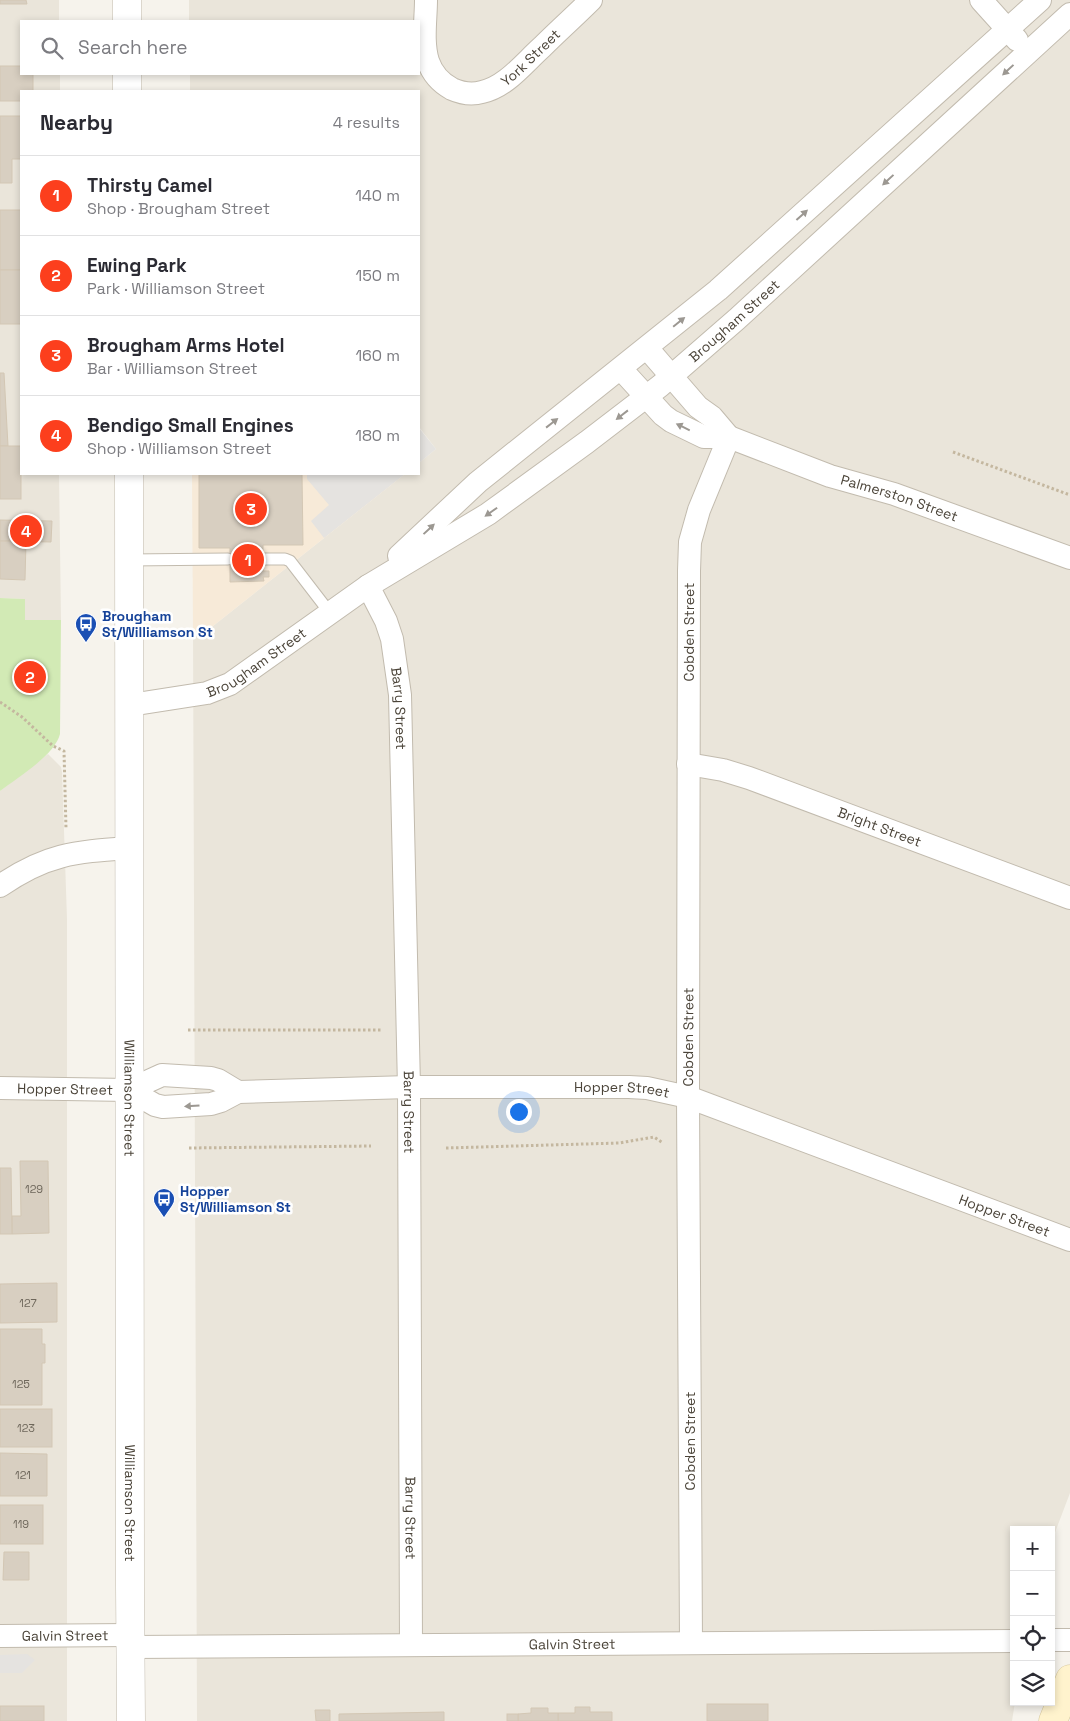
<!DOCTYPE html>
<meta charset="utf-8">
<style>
body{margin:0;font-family:"Space Grotesk",sans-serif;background:#f7f7f7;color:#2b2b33}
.controls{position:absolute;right:15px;bottom:15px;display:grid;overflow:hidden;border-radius:0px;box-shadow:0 2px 8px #0003}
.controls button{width:45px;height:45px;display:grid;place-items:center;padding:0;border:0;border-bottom:1px solid #e1e1e2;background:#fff;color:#2b2b33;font:25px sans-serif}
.you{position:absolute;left:518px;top:1111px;width:18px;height:18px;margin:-12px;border:4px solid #fff;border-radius:50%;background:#1a73e8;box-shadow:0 0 0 8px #1a73e833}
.badge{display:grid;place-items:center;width:32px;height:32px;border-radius:50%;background:#fc3f1d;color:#fff;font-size:16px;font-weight:700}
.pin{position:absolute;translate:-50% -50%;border:2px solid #fff;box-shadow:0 1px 5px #0006}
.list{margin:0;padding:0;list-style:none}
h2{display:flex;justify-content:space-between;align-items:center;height:65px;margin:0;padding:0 20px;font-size:21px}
h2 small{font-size:16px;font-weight:400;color:#7c7c81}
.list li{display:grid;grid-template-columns:32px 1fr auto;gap:15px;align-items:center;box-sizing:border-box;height:80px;padding:0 20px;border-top:1px solid #e1e1e2}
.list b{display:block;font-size:19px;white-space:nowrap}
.list p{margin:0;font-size:16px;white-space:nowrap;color:#7c7c81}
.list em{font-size:16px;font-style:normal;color:#7c7c81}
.icon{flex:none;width:28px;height:28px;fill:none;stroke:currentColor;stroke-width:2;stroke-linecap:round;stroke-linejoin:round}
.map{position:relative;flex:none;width:1070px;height:1721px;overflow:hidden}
.search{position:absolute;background:#fff;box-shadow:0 2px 8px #0003;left:20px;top:20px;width:400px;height:55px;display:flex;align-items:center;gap:12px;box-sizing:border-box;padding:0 18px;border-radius:0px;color:#7c7c81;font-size:19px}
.panel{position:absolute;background:#fff;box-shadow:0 2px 8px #0003;left:20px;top:90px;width:400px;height:385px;border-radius:0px}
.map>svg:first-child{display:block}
.residential{fill:#eae5da}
.commercial{fill:#f7ead8}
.green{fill:#d2eab5}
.parking{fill:#e5e3e0}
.building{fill:#d8cfc1;stroke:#d3c7b4}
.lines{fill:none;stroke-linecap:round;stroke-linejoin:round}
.service-casing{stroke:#c2bbae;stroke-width:13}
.minor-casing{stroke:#c2bbae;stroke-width:24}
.tertiary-casing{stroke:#c2bbae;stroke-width:29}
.secondary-casing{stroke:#d6c79b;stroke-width:29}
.path{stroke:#c4b79f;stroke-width:3;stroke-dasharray:2.5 2.5;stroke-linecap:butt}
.service{stroke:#fff;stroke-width:11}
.minor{stroke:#fff;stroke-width:22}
.tertiary{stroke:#fff;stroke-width:28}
.secondary{stroke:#fff3cd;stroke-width:28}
.oneway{fill:#9c9892}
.labels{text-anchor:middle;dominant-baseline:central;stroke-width:5;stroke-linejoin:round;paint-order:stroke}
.number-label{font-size:11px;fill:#6e675b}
.street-label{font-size:14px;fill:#4b4439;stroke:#fff}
.transit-label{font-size:14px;font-weight:bold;fill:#164399;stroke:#fff;text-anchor:start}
</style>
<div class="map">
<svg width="1070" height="1721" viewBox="0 0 1070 1721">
<rect width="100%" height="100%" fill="#f6f3ec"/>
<!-- residential -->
<g class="residential">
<path d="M0 0H59V21H21V74H60V91H21V474H59L61 620H25V599L0 598Z"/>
<path d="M189 0H1070V1493L1051 1543V1530H1014L1015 1702 1012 1721H197L193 631 208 630 405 474H419V463L436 449 419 427V91H190V74H419V21H189Z"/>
<path d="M48 754 61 767 62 772 67 919V1721H0V791Z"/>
</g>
<!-- commercial -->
<path class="commercial" d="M192 474H405L208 630 193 631Z"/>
<!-- green -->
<path class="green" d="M0 598 25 599V620H61L60 734C55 755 17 778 0 791Z"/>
<!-- parking -->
<g class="parking">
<path d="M419 428 436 449 419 463Z"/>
<path d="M307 474H405L324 538 311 521 329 505 307 479Z"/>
<path d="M27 1654 35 1660 22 1673H0V1655Z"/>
</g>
<!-- building -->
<g class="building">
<path d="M0 0H26L27 4H0Z"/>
<path d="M0 66H21V74H33V91H21V101H0Z"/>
<path d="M0 116H21V159H12V183H0Z"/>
<rect x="0" y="210" width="21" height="60"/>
<rect x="0" y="270" width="21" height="54"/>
<path d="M0 373H4L8 446H0Z"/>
<rect x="0" y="446" width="21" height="53"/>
<path d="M199 474H302L303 545H263V571H269V577H263L264 581 230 582V548H199Z"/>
<path d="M0 520 52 521 51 542 0 541Z"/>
<path d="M0 541H26L25 580 0 579Z"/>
<path d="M20 1161H48L49 1233 12 1234V1216H21Z"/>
<path d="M0 1168H11L12 1234H0Z"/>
<path d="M57 1283V1322L0 1323V1284Z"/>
<path d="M0 1329H42V1344H45V1363H42V1405H0Z"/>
<rect x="0" y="1409" width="52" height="38"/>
<path d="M0 1453 47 1454V1496H0Z"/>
<rect x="0" y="1505" width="43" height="39"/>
<path d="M4 1552H29V1580H3Z"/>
<rect x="707" y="1704" width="61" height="17"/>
<rect x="0" y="1706" width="44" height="15"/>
<path d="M575 1707H590V1712H612V1721H558V1713H575Z"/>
<path d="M531 1708H548V1713H558V1721H518V1714L531 1713Z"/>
<path d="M315 1710H330V1721H316Z"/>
<path d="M444 1712V1721H339V1714Z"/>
<rect x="507" y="1714" width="11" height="7"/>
</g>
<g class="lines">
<!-- service casing -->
<g class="service-casing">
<g id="service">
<path d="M264 559H285L290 561 330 613"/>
<path d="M129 560 228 559"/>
</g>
</g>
<!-- minor casing -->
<g class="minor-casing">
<g id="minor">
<path id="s1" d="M426 0C426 19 422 42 428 61 432 73 441 83 452 89 461 93 472 95 482 92 506 87 524 63 542 47 558 31 575 16 591 0"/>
<path d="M981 0 1017 40"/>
<path d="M647 348 698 407 712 417 729 437"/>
<path id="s2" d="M621 369 663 415 671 421 704 437H729L830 476 894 494 1070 558"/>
<path d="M399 556 478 482 718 290 1040 0"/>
<path id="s3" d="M368 586 386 621 392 639 400 695 409 1087 411 1645"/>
<path id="s4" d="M130 705 207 693 230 684 368 586 488 514 587 442 660 386 737 319 1070 14"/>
<path id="s5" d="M688 764 723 770 749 778 1070 898"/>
<path d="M0 886C46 854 74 852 128 848"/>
<path id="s6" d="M0 1088 129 1090 162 1075 211 1078 218 1080 238 1092"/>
<path id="s7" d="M129 1090 155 1105 163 1107 211 1104 221 1101 238 1092 409 1087H629L647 1088 688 1097 1070 1240"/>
<path id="s8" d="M0 1636 130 1635"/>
<path d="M1051 1640H1070"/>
<path id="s9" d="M691 1643 688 1097 689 571 690 542 699 510 729 437"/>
<path id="s10" d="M130 1647 1014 1641"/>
</g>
</g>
<!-- tertiary casing -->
<g class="tertiary-casing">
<g id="tertiary">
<path d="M127 0V21"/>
<path d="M127 74V91"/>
<path id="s11" d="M129 474 130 1586 131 1721"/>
</g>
</g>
<!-- secondary casing -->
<g class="secondary-casing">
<path id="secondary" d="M1053 1721 1070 1679"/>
</g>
<!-- path -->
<g class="path">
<path d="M953 452 1070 495"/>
<path d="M0 702 22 717 53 746 64 751 66 829"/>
<path d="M188 1030H382"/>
<path d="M189 1148 371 1146"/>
<path d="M446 1148 619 1143 654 1137 663 1143"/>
</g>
<!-- service -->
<use href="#service" class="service"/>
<!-- minor -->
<use href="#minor" class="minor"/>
<!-- tertiary -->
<use href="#tertiary" class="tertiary"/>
<!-- secondary -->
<use href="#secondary" class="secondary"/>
</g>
<!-- one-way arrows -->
<defs><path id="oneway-solid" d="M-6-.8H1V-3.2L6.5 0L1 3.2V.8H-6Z" transform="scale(1.25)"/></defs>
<g class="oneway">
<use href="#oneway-solid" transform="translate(1008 70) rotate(137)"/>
<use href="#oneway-solid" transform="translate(888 180) rotate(137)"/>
<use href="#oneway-solid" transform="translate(802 215) rotate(-42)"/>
<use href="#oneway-solid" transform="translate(679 322) rotate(-39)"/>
<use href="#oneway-solid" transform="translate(622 415) rotate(142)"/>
<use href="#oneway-solid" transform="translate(552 423) rotate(-38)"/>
<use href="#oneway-solid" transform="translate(683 427) rotate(-154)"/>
<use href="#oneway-solid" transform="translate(491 512) rotate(145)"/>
<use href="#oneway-solid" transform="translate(429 529) rotate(-43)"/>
<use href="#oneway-solid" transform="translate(192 1106) rotate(176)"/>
</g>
<!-- icons -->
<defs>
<g id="bus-pin" transform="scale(1.125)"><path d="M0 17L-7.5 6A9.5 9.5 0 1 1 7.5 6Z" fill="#1a4fb4" stroke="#fff"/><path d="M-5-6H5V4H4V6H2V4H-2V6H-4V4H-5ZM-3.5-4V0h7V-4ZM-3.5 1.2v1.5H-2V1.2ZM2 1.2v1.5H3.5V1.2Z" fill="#fff"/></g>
</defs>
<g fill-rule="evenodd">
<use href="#bus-pin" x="86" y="624"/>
<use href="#bus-pin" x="164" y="1199"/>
</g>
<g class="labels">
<!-- number labels -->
<g class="number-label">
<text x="34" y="1189">129</text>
<text x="28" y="1303">127</text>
<text x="21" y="1384">125</text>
<text x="26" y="1428">123</text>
<text x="23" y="1475">121</text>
<text x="21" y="1524">119</text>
</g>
<!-- street labels -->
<g class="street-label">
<text stroke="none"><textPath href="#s1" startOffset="190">York Street</textPath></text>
<text stroke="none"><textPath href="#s4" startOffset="725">Brougham Street</textPath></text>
<text stroke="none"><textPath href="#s2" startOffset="315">Palmerston Street</textPath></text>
<text stroke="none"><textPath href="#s9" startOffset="1011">Cobden Street</textPath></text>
<text stroke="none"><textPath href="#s4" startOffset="136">Brougham Street</textPath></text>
<text stroke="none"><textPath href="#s3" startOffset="128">Barry Street</textPath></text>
<text stroke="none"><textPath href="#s5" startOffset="202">Bright Street</textPath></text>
<text stroke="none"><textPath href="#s9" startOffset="606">Cobden Street</textPath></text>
<text stroke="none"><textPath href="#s6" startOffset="65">Hopper Street</textPath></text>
<text stroke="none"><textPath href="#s7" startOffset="500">Hopper Street</textPath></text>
<text stroke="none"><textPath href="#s11" startOffset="624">Williamson Street</textPath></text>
<text stroke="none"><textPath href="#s3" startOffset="532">Barry Street</textPath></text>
<text stroke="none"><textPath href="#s7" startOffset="905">Hopper Street</textPath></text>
<text transform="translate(690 1441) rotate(-90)">Cobden Street</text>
<text stroke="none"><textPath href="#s11" startOffset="1029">Williamson Street</textPath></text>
<text stroke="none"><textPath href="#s3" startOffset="938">Barry Street</textPath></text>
<text stroke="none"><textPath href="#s8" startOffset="65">Galvin Street</textPath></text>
<text stroke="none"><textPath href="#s10" startOffset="442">Galvin Street</textPath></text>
</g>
<!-- transit labels -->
<g class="transit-label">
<text x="102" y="616">Brougham<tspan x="102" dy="16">St/Williamson St</tspan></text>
<text x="180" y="1191">Hopper<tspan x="180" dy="16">St/Williamson St</tspan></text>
</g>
</g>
</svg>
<div class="controls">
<button>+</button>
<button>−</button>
<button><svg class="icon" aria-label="locate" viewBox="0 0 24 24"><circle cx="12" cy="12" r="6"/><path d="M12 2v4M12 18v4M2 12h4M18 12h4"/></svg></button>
<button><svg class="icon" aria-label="layers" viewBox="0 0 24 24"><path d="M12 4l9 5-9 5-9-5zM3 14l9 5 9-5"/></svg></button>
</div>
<div class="you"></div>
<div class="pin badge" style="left:248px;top:560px">1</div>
<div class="pin badge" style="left:30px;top:677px">2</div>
<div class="pin badge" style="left:251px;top:509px">3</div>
<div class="pin badge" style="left:26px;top:531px">4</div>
<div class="search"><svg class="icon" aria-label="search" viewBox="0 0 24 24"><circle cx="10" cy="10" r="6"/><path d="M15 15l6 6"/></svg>Search here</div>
<section class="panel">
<h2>Nearby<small>4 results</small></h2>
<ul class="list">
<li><span class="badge">1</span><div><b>Thirsty Camel</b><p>Shop · Brougham Street</p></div><em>140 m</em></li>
<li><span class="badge">2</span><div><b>Ewing Park</b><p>Park · Williamson Street</p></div><em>150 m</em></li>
<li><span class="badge">3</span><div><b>Brougham Arms Hotel</b><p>Bar · Williamson Street</p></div><em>160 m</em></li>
<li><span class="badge">4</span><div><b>Bendigo Small Engines</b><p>Shop · Williamson Street</p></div><em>180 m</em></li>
</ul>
</section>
</div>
